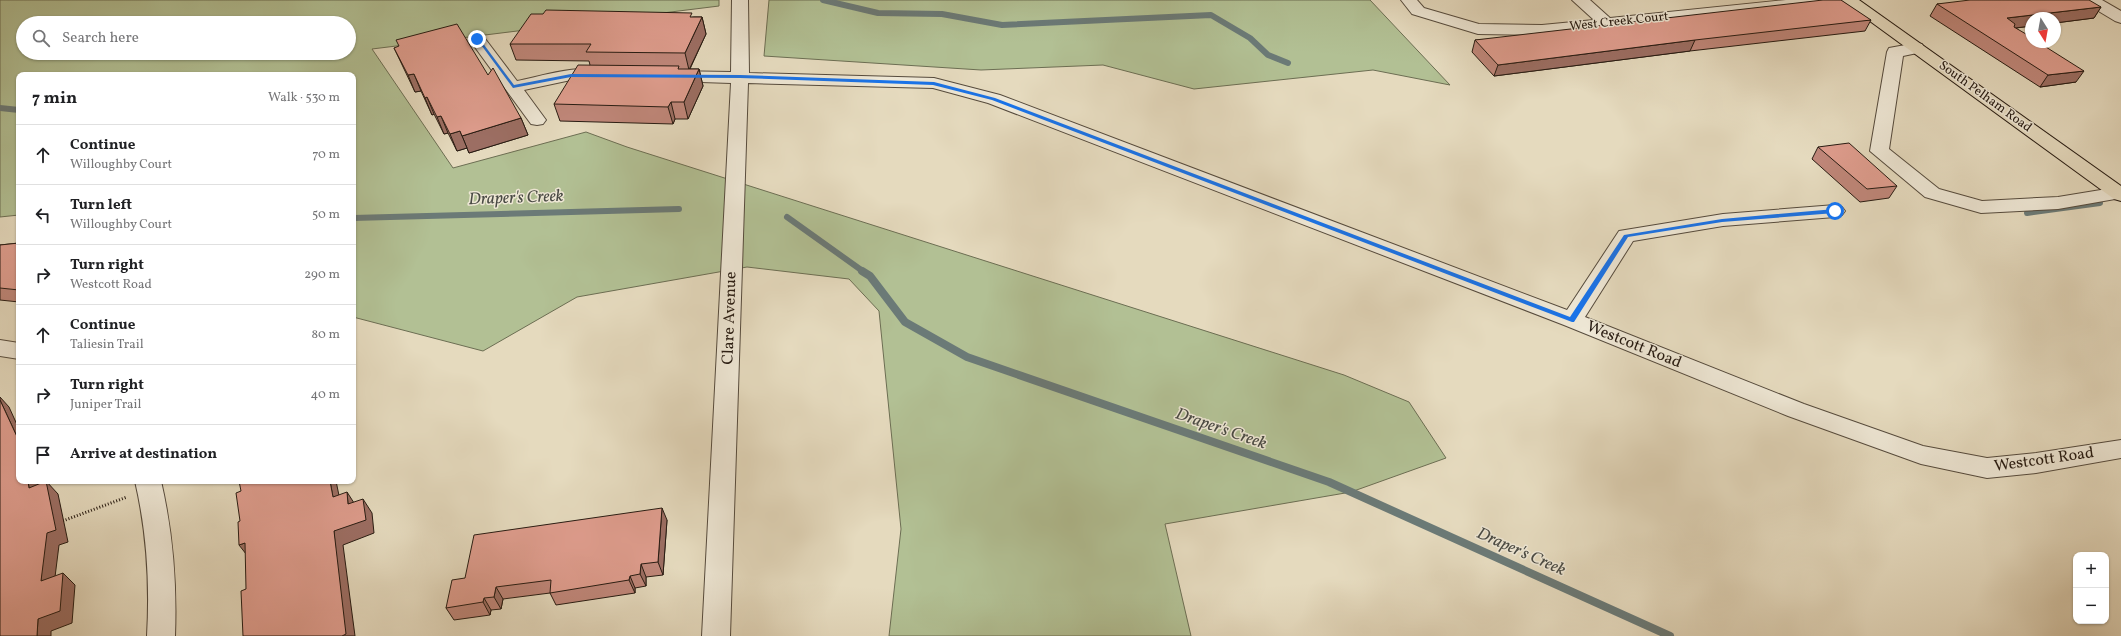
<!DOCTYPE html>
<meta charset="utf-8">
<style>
body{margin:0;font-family:Vollkorn,serif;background:#f6f6f6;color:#202124}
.controls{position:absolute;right:12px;bottom:12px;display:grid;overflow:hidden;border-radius:8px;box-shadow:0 1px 3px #0004}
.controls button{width:36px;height:36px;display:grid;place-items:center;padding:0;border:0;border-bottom:1px solid #e0e0e0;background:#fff;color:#202124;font:20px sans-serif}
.compass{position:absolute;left:2025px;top:12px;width:36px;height:36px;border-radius:50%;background:#fff;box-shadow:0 1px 3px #0004;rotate:169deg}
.stop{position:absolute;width:12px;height:12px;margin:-9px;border:3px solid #1a73e8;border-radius:50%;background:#fff}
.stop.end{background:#1a73e8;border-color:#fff;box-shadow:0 1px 4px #0008}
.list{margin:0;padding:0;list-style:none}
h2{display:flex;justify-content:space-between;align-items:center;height:52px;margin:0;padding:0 16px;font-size:17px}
h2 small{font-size:13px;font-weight:400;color:#757577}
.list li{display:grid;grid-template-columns:26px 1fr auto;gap:12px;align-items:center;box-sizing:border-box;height:60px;padding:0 16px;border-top:1px solid #e0e0e0}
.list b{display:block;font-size:15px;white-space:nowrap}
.list p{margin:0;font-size:13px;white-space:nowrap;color:#757577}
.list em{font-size:13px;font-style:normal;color:#757577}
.icon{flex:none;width:22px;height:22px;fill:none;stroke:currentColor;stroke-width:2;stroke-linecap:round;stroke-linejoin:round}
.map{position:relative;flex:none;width:2121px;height:636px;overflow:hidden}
.search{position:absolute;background:#fff;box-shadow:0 1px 3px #0004;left:16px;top:16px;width:340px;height:44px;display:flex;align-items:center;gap:10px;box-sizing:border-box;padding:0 14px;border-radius:22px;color:#757577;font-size:15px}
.panel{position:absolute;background:#fff;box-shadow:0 1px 3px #0004;left:16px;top:72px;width:340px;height:412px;border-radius:8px}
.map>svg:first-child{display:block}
.green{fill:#b2c094;stroke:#6c6e53;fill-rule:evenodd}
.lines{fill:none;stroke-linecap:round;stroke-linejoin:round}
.stream-far1{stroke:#6b7a77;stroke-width:6}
.stream{stroke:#6b7a77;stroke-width:8}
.minor-casing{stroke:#564b3d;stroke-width:2}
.major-casing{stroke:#271b12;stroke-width:2}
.path{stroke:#271b12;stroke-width:3;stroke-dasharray:1 2;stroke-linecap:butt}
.minor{fill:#eee7d5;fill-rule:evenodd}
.major{fill:#e5dabe;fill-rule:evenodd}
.wall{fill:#c0877a;stroke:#271b12}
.shaded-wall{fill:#9c6e63;stroke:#271b12}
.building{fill:#df9d8e;stroke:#271b12}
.route{fill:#1a73e8}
.labels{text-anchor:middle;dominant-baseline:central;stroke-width:3;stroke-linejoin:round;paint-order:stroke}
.far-street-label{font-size:13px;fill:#271b12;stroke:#eee7d5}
.street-label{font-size:16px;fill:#271b12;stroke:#eee7d5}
.water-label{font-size:17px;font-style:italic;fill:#494a44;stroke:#eee7d5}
</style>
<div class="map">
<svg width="2121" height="636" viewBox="0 0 2121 636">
<rect width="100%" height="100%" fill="#e5dabe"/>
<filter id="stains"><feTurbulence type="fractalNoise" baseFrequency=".005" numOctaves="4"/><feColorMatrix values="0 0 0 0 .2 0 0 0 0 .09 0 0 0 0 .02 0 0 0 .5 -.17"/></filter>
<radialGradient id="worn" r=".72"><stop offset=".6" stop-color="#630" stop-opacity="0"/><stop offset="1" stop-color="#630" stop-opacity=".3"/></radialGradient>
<!-- green -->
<g class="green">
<path d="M0 0H719V6L372 49 453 168 586 132 627 147 1344 375 1409 402 1446 458 1351 492 1165 524 1191 636H889L901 529 879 311 849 279 747 267 577 297 483 351 353 317V75H19V215L0 217ZM23 23H349V53H23Z"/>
<path d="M769 0H1370L1450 85 1373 70 1194 89 1103 65 981 70 764 56Z"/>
</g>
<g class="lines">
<!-- stream-far1 -->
<g class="stream-far1">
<path d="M823 0 878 13 942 14 1002 25 1211 15 1250 38 1268 55 1288 63"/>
<path d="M0 108 19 110"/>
<path d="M2027 213 2100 203"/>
<path d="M787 217 864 272"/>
<path d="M353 218 679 209"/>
</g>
<!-- stream -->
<path class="stream" d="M862 271 870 276 905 322 967 357 1329 482 1670 636"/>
<!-- minor casing -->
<g class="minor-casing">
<g id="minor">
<path d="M732 0H748L749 73 934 78 1000 95 1567 310 1619 231 1723 214 1835 205 1842 207 1845 211 1842 215 1835 217 1723 226 1633 241 1585 317 1804 404 1923 446 1987 458 2036 453 2121 440V458L2036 473 1987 478 1921 464 1788 416 1564 325 988 103 933 88 748 83 730 636H702L731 83 671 81 665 80 662 76 665 72 671 71 731 72Z"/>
<path d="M1401 0H1417L1424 8 1479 24 1542 25 1594 20 1572 0H1590L1610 18 1786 0H1840L1838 3 1832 5 1542 35 1478 34 1412 14Z"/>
<path d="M2083 0H2102L2121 11V23L2115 21 2085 3Z"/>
<path d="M477 34 483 36 517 81C546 75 579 64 608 71L611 75 608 79 571 80 524 90 546 120 543 124 537 125 531 124 469 39 471 36Z"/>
<path d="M1916 43 1922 44 1924 48 1922 52 1903 56 1889 149 1939 189 1982 201 2058 197 2119 187 2121 188V198L2058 209 1981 213 1925 197 1870 151 1887 52 1889 48Z"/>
<path d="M0 340 19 343V359L0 356Z"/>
<path d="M135 481H161C173 533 177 583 175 636H147C150 583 147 533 135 481Z"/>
</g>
</g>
<!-- major casing -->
<g class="major-casing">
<path id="major" d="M1841 0H1859L2121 186V201L2114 199Z"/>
</g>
<!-- path -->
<path class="path" d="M60 522 127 497"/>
<!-- minor -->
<use href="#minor" class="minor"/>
<!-- major -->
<use href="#major" class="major"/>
</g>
<!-- wall -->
<g class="wall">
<path d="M1937 4 2101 7 2094 18 2055 23V18H2031V26L2016 28 2076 82 2040 87 1930 16Z"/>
<path d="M694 17H702L706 34 690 69H699L703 86 688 119H675L673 124 560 121 554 104 590 65 589 61 516 60 510 44Z"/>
<path d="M1871 20 1865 31 1690 51 1494 76 1472 52 1475 40Z"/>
<path d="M394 48 488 75 521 118 528 135 469 153 467 148 457 151 448 133 444 134 434 114 432 115 421 91 415 92Z"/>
<path d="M1818 147 1897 186 1889 198 1860 202 1812 159Z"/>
<path d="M19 243V302L0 300V245Z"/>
<path d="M667 520 663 575 646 577V586L635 588V593L556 605 550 593 503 599 501 609 491 610 490 615 454 620 446 608 465 578Z"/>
</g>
<!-- shaded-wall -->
<g class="shaded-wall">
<path d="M2101 7 2094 18 2055 23V18H2031V26L2000 30 2007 18Z"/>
<path d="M702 17 706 34 689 70 685 53Z"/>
<path d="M1695 40 1690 51 1494 76 1498 65Z"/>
<path d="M699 69 703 86 688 119 684 102Z"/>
<path d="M2084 71 2076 82 2040 87 2048 75Z"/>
<path d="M414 74 421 91 415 92 408 75Z"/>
<path d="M427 97 434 114 432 115 425 98Z"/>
<path d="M671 102 675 119 673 124 668 107Z"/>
<path d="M441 116 448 133 444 134 437 117Z"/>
<path d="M521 118 528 135 469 153 462 136Z"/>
<path d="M460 131 467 148 457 151 450 134Z"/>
<path d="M0 397 9 407 19 429V441L0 400Z"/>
<path d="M28 481H37L41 500 29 488Z"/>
<path d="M46 481 58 494 68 542 59 545 53 593 41 581Z"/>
<path d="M330 481H336L342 510 333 497Z"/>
<path d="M347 492 356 506 348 504Z"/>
<path d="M363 499 372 513 374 533 343 545 355 636H342L334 531Z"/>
<path d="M662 508 667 520 663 575 658 562Z"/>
<path d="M245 543 250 559 239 545Z"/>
<path d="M641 564 646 577V586L640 574Z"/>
<path d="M63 573 75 585 72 623 51 631V636H37L38 619Z"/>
<path d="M630 576 635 588V593L629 580Z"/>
<path d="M496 587 503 599 501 609 494 597Z"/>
<path d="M484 598 491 610 490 615 483 602Z"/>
</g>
<!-- building -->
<g class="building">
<path d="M1823 0H1841L1871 20 1695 40 1498 65 1475 40Z"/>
<path d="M1970 0H2089L2101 7 2007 18 2015 24 2014 27 2031 37V42H2038L2084 71 2048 75 1937 4Z"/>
<path d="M546 10 692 13 690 17H702L685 53 586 52 591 44H510L531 14H543Z"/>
<path d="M457 24 488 75 493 68 521 118 462 136 460 131 450 134 441 116 437 117 427 97 425 98 414 74 408 75 394 48 399 46 396 40Z"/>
<path d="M578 65 679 66 678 69H699L684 102H671L668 107 554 104Z"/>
<path d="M1849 143 1897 186 1867 189 1818 147Z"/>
<path d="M19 243V290L0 288V245Z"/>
<path d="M0 400 19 441V481H28L29 488 46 481 56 530 47 533 41 581 63 573 60 611 38 619 37 636H0Z"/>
<path d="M239 481H330L333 497 347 492 348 504 363 499 366 520 334 531 346 634 342 636H243L241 591 246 589 245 543 239 545 238 522 240 521 236 493 241 491Z"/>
<path d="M662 508 658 562 641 564 640 574 630 576 629 580 550 593 551 580 496 587 494 597 484 598 483 602 446 608 452 580 465 578 474 535Z"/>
</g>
<!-- route -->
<path class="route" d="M476 38H479L514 85 571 74 740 75 934 82 995 98 1570 317 1624 235 1722 219 1835 209 1838 211 1835 213 1722 222 1628 237 1574 322H1572L992 100 933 85 740 78 571 77 513 88Z"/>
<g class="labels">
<!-- far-street labels -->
<g class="far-street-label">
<text transform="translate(1619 22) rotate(-6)">West Creek Court</text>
<text transform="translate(1985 97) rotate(36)">South Pelham Road</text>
</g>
<!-- street labels -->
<g class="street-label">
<text transform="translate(730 318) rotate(-88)">Clare Avenue</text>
<text transform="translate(1634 345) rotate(22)">Westcott Road</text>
<text transform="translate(2044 460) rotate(-8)">Westcott Road</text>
</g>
<!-- water labels -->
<g class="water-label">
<text transform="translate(516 198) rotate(-2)">Draper's Creek</text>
<text transform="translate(1221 429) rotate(19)">Draper's Creek</text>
<text transform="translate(1521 552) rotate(24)">Draper's Creek</text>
</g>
</g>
<rect width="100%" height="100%" filter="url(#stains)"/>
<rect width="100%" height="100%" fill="url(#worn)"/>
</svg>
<div class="controls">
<button>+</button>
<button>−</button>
</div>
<svg class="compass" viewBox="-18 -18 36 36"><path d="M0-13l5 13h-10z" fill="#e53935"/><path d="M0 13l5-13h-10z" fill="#757577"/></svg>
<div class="stop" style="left:1835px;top:211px"></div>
<div class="stop end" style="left:477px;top:39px"></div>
<div class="search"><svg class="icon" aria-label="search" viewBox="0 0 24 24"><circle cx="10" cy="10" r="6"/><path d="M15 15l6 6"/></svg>Search here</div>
<section class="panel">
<h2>7 min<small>Walk · 530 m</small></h2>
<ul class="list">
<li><svg class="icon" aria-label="ahead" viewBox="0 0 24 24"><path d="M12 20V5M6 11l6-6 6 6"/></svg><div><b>Continue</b><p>Willoughby Court</p></div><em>70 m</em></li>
<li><svg class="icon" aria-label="left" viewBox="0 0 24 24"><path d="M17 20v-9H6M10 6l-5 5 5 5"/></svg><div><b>Turn left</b><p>Willoughby Court</p></div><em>50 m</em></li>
<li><svg class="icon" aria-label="right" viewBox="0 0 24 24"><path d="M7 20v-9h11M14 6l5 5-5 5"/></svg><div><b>Turn right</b><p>Westcott Road</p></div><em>290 m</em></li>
<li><svg class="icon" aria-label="ahead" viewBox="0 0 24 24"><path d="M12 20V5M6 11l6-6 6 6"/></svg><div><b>Continue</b><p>Taliesin Trail</p></div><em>80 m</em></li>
<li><svg class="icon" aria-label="right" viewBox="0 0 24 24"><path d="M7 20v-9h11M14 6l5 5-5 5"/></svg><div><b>Turn right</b><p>Juniper Trail</p></div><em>40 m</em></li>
<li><svg class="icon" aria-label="arrive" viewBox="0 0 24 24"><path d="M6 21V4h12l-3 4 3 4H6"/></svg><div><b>Arrive at destination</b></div></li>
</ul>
</section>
</div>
